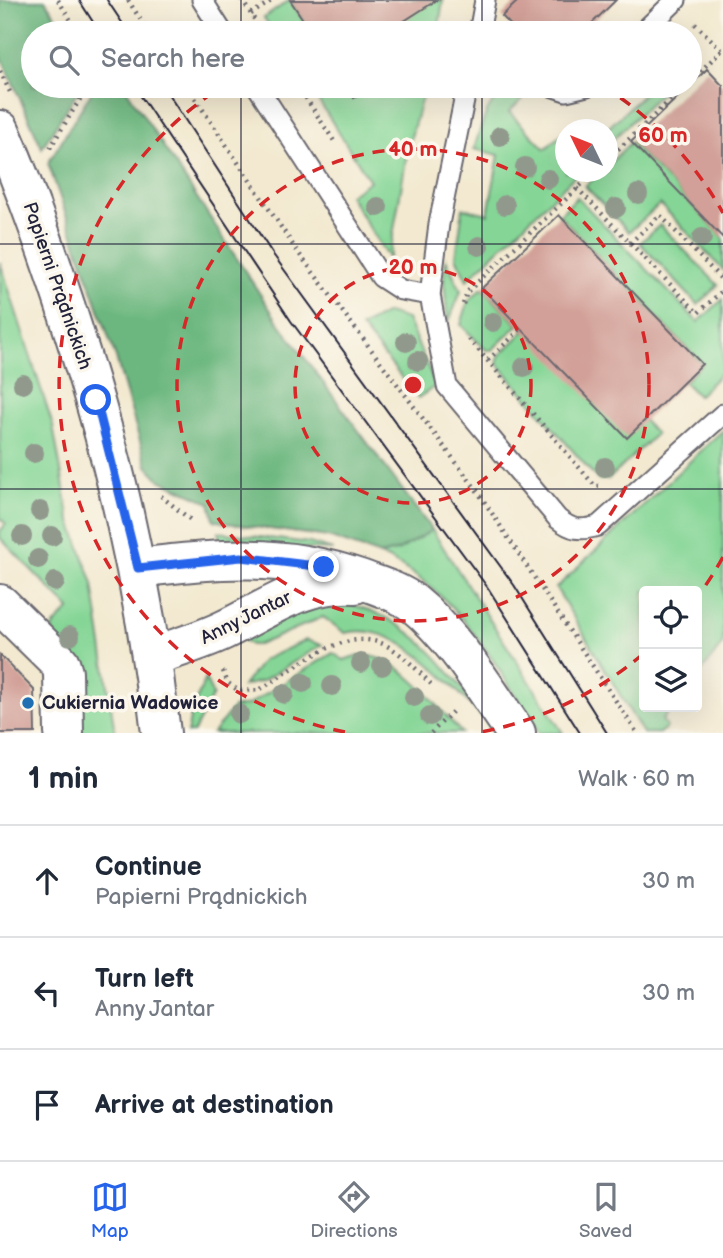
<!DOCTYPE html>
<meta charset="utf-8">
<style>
body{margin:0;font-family:"Balsamiq Sans",sans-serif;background:#f2f2f3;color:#1f2937}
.controls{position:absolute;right:21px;bottom:21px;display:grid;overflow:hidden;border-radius:7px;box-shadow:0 7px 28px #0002}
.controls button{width:63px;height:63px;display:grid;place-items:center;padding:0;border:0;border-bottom:2px solid #e0e1e3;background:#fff;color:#1f2937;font:35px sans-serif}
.compass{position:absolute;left:555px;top:119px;width:63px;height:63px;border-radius:50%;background:#fff;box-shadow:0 7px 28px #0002;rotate:313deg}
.stop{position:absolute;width:21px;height:21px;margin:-16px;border:5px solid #2563eb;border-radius:50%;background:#fff}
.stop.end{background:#2563eb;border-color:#fff;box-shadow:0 2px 7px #0008}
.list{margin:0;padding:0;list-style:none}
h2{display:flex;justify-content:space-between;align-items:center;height:91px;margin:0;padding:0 28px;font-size:30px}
h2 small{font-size:23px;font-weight:400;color:#747a83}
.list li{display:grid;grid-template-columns:46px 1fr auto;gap:21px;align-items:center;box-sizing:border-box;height:112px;padding:0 28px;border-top:2px solid #e0e1e3}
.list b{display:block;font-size:26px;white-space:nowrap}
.list p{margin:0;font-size:23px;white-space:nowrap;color:#747a83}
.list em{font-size:23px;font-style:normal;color:#747a83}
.icon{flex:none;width:38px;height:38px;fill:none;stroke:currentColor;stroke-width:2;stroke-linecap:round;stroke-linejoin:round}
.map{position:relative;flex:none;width:723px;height:733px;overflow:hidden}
.search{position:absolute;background:#fff;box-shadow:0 7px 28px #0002;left:21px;right:21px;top:21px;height:77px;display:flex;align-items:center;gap:18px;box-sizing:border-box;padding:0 24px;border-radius:38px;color:#747a83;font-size:26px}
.sheet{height:427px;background:#fff}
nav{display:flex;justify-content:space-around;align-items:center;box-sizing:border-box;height:98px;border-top:2px solid #e0e1e3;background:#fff;font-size:19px;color:#747a83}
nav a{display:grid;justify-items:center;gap:4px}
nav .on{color:#2563eb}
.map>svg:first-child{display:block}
.green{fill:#85d696;stroke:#547c68;stroke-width:2}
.forest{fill:#6cb77f;stroke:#476c5d;stroke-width:2}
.building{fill:#d2a098}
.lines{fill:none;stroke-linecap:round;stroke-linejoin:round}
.service-casing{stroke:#6b686f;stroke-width:23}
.minor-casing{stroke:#6b686f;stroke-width:42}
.path{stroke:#6b686f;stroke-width:4.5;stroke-dasharray:2 5;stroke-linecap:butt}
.service{stroke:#fff;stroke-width:19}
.minor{stroke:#fff;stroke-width:38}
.tram{stroke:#22223b;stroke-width:2}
.tree{fill:#91998d}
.route{stroke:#2563eb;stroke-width:9}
.grid{fill:none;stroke:#22223b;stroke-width:2;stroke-opacity:0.55}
.ring{fill:none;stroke:#d62828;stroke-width:3.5;stroke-dasharray:12 9}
.poi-dot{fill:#1f6fb2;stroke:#fbf7ec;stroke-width:2.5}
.labels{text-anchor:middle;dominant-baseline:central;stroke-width:7;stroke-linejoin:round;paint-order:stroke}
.street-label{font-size:19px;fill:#22223b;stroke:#fbf7ec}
.poi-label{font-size:19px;font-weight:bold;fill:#22223b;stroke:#fbf7ec;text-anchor:start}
.centre{fill:#d62828;stroke:#fbf7ec;stroke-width:3.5}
.ring-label{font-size:21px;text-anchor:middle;font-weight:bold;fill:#d62828;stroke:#fbf7ec;stroke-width:7;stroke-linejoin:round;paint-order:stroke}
</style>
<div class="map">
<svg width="723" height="733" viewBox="0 0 723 733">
<rect width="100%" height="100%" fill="#fbf7ec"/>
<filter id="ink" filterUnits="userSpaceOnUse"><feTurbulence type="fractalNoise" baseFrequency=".0143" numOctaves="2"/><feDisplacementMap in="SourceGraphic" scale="14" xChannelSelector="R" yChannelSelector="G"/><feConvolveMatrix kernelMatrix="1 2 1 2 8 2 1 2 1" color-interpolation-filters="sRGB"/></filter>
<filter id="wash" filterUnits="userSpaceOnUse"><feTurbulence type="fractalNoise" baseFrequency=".00686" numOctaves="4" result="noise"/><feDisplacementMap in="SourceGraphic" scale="28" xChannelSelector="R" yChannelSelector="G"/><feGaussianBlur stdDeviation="1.57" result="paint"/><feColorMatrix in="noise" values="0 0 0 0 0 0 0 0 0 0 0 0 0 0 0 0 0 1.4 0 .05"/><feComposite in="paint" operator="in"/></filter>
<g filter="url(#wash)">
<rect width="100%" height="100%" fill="#f3e9d0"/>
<!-- green -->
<g class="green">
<path d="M290 0 312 33H275L264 18Z"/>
<path d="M405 0H443L438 33H392L390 30Z"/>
<path d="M309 86H346L354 98 372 86H425L408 148 389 259 349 195 370 181Z"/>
<path d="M652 86H668L608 144 607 129Z"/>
<path d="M511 90 517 91 523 99 509 112 545 149 565 131 566 172H579L467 280 456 257 463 208 488 214 499 155 474 149C481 129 486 96 511 90Z"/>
<path d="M631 142 723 237V270L660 204 629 232 585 186 601 172H608V165Z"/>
<path d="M577 197 698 322 723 299V371L698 396 684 382 702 364 559 215Z"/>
<path d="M660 225 718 285 698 305 640 243Z"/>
<path d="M446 259 461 291 448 324 444 281Z"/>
<path d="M0 262 53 426 69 516 93 584 115 733H79L52 632 53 626 70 609 0 538V531L6 524 0 518Z"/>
<path d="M482 288 518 325 492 350H486L461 325 468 302Z"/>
<path d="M387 313 407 319 436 386 418 398 361 327Z"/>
<path d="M524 331 644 421 656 434 609 479 598 480 497 363 499 356Z"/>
<path d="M723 430V643L697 678V591H644V707H673L662 720 667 727 659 733H643L556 588Z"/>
<path d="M432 530 563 733H539C494 663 459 591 380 555L399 550Z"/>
<path d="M218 532 309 543 333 550 221 545Z"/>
<path d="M339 602C417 615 451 676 497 733 458 695 405 619 345 633L323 617 258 645H251L241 638 270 617Z"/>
<path d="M306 640 322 645 262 681 243 686 263 660Z"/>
<path d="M333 653 344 660C391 638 433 704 462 733H213L233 708 248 705Z"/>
<path d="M205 679 213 695 193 733H187L191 713Z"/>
</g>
<!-- forest -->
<g class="forest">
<path d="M0 0H45L67 33H33V86H81L42 148 0 54Z"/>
<path d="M95 86H101L104 90 111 86H124L277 320 432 530 399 550 380 555 328 537 226 523 214 520 210 503 160 480 147 466 117 361 48 163Z"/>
</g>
<g id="blocks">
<!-- building -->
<g class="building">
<path d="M290 0H437L390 30 392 33H312Z"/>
<path d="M519 0H616L582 33H518L502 16Z"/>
<path d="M707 69 723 86V238L631 142Z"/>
<path d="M346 86H372L354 98Z"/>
<path d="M559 215 702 364 627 438 482 288Z"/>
<path d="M0 655 34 690 35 733H0Z"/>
</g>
</g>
</g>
<g filter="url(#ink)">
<use href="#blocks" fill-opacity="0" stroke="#6b686f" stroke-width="2"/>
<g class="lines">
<!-- service casing -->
<g class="service-casing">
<g id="service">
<path d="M202 0 223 33"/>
<path d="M479 33 485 0"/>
<path d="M642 33 676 0"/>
<path d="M257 86 381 277 401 290 430 295"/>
<path d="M467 86 439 224 430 295 447 386 558 519C572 530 580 531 598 526L723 414"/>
<path d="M551 86 566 91 587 86"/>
</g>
</g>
<!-- minor casing -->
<g class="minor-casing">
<g id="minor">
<path d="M0 130C24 185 44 242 63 299 111 443 145 583 161 733"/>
<path d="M138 568C218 558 282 552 360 579 378 586 397 591 413 603 455 637 485 689 516 733"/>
<path d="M0 604 60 663 63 673 64 733"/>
<path d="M153 656C177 648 201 641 224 630 268 609 303 581 355 584"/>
</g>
</g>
<!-- path -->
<g class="path">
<path d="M58 0 79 33"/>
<path d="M128 0 149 33"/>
<path d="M242 0 263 33"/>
<path d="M251 14 273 0"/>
<path d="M695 24 722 50"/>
<path d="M0 71 11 94"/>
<path d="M690 81 722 50"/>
<path d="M187 86 297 251 476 489 637 733"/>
<path d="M298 86 336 144"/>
<path d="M50 148 88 86"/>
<path d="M608 159 685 86"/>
<path d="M577 188 698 313 723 290"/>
<path d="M630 243 660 215 723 281"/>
<path d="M463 304 467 292 595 172"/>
<path d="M469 339 595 486H599"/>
<path d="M488 360 522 328"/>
<path d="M161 496 192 521"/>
<path d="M223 671 228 683 239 691 259 690C295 669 346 622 389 647 405 656 418 671 431 684"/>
<path d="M431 733 453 711"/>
</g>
<!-- service -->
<use href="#service" class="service"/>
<!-- minor -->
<use href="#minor" class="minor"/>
<!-- tram -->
<g class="tram">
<path d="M79 0 100 33"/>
<path d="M107 0 129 33"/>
<path d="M134 86 291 321 488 588 580 733"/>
<path d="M163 86 272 253 514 585 607 733"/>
</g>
</g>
<!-- trees -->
<g class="tree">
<circle cx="500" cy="136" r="10"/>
<circle cx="525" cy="167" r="10"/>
<circle cx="548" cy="179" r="10"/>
<circle cx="638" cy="194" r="10"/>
<circle cx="505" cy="205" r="10"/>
<circle cx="378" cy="207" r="10"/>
<circle cx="616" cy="208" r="10"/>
<circle cx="702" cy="238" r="10"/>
<circle cx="479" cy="246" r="10"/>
<circle cx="493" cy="322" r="10"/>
<circle cx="406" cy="342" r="10"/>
<circle cx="418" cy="361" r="10"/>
<circle cx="524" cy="367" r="10"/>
<circle cx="23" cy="384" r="10"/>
<circle cx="34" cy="453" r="10"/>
<circle cx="605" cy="467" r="10"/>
<circle cx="40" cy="511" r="10"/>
<circle cx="22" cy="536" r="10"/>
<circle cx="52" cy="536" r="10"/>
<circle cx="38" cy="559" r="10"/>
<circle cx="55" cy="582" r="10"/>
<circle cx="70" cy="636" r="10"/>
<circle cx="361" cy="663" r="10"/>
<circle cx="382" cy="666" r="10"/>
<circle cx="303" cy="683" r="10"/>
<circle cx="332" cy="686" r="10"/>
<circle cx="284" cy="694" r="10"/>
<circle cx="414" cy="697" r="10"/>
<circle cx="239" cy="714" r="10"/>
<circle cx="430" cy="716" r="10"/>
</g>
</g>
<g class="lines" filter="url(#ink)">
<!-- route -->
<path class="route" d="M96 400 138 568 241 557 324 567"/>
</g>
<!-- grid -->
<path class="grid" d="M241 0V33M482 0V33M241 86V733M482 86V733M0 244H723M0 489H723"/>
<!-- distance rings -->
<g class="ring">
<circle cx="413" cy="385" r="118"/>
<circle cx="413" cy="385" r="236"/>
<path d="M723 557A354 354 0 0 1 698 596M643 654A354 354 0 0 1 481 732M345 732A354 354 0 0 1 223 86M376 33A354 354 0 0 1 450 33M603 86A354 354 0 0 1 723 213"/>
</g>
<!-- markers -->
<circle class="poi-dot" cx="28" cy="703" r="7"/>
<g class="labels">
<!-- street labels -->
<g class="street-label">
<text transform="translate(57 286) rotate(71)">Papierni Prądnickich</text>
<text transform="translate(246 618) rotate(-26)">Anny Jantar</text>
</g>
<!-- poi labels -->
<g class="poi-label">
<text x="42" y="703">Cukiernia Wadowice</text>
</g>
</g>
<circle cx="413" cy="385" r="10" class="centre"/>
<g class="ring-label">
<text x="663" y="142">60 m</text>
<text x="413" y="156">40 m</text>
<text x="413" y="274">20 m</text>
</g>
</svg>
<div class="controls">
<button><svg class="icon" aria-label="locate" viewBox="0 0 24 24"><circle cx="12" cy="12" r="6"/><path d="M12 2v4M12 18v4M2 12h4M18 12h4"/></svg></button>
<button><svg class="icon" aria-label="layers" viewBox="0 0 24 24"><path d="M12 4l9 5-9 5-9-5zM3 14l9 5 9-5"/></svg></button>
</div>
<svg class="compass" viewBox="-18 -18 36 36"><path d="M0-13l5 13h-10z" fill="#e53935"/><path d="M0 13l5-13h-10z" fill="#747a83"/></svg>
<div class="stop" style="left:96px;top:400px"></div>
<div class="stop end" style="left:324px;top:567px"></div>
<div class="search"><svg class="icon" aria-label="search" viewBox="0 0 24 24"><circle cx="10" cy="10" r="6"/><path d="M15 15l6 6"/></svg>Search here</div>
</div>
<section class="sheet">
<h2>1 min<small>Walk · 60 m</small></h2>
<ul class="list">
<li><svg class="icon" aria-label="ahead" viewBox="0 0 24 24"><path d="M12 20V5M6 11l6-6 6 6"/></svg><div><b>Continue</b><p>Papierni Prądnickich</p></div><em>30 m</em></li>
<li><svg class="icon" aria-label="left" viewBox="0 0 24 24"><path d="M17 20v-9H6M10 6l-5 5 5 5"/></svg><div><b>Turn left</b><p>Anny Jantar</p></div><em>30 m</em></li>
<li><svg class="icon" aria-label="arrive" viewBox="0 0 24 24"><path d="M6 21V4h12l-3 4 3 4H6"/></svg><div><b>Arrive at destination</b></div></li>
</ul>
</section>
<nav>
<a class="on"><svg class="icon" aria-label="map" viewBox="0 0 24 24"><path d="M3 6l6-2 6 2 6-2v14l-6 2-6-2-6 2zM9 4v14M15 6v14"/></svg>Map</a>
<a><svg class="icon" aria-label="directions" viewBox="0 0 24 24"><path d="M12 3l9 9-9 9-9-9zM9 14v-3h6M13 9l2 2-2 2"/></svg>Directions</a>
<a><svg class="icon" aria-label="saved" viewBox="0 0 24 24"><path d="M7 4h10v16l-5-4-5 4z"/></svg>Saved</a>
</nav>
